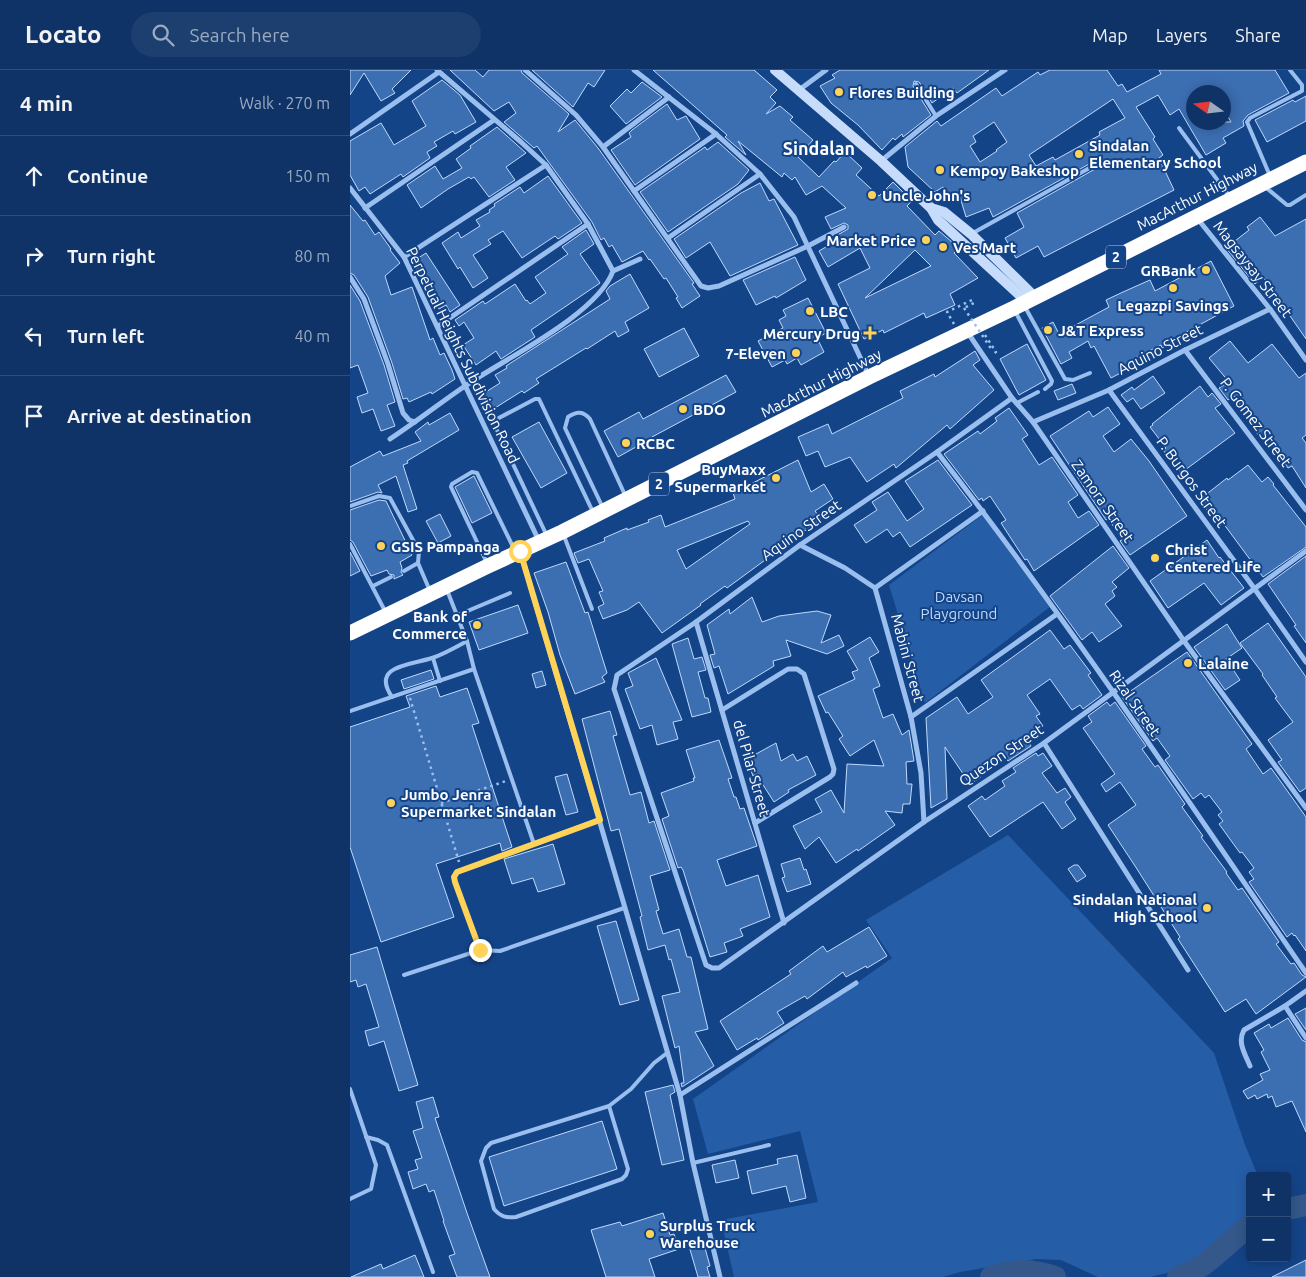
<!DOCTYPE html>
<meta charset="utf-8">
<style>
body{margin:0;font-family:Ubuntu,sans-serif;background:#1d3f6f;color:#f1f3f6}
.controls{position:absolute;right:15px;bottom:15px;display:grid;overflow:hidden;border-radius:5px;box-shadow:0 2px 12px #0003}
.controls button{width:45px;height:45px;display:grid;place-items:center;padding:0;border:0;border-bottom:1px solid #2f4e7a;background:#0f3366;color:#f1f3f6;font:25px sans-serif}
.compass{position:absolute;left:836px;top:15px;width:45px;height:45px;border-radius:50%;background:#0f3366;box-shadow:0 2px 12px #0003;rotate:284deg}
.stop{position:absolute;width:15px;height:15px;margin:-11px;border:4px solid #ffd258;border-radius:50%;background:#fff}
.stop.end{background:#ffd258;border-color:#fff;box-shadow:0 1px 5px #0008}
.list{margin:0;padding:0;list-style:none}
h2{display:flex;justify-content:space-between;align-items:center;height:65px;margin:0;padding:0 20px;font-size:21px}
h2 small{font-size:16px;font-weight:400;color:#9baabf}
.list li{display:grid;grid-template-columns:32px 1fr auto;gap:15px;align-items:center;box-sizing:border-box;height:80px;padding:0 20px;border-top:1px solid #2f4e7a}
.list b{display:block;font-size:19px;white-space:nowrap}
.list em{font-size:16px;font-style:normal;color:#9baabf}
.icon{flex:none;width:28px;height:28px;fill:none;stroke:currentColor;stroke-width:2;stroke-linecap:round;stroke-linejoin:round}
.map{position:relative;flex:none;width:956px;height:1207px;overflow:hidden}
header{display:flex;align-items:center;gap:30px;box-sizing:border-box;height:70px;padding:0 25px;background:#0f3366;border-bottom:1px solid #2f4e7a}
header strong{font-size:24px}
nav{display:flex;gap:28px;margin-inline-start:auto;font-size:18px}
.search{width:350px;height:45px;background:#1d3f6f;display:flex;align-items:center;gap:12px;box-sizing:border-box;padding:0 18px;border-radius:28px;color:#9baabf;font-size:19px}
main{display:flex}
aside{flex:1;background:#0f3366}
.map>svg:first-child{display:block}
.green{fill:#265da7}
.lines{fill:none;stroke-linecap:round;stroke-linejoin:round}
.river{stroke:#34588b;stroke-width:22}
.building{fill:#3c6eb2;stroke:#c0d9fb;fill-rule:evenodd}
.path{stroke:#9abfef;stroke-width:2.5;stroke-dasharray:2.5 4;stroke-linecap:butt}
.lane{stroke:#9abfef;stroke-width:4}
.street{stroke:#9abfef;stroke-width:5}
.secondary{stroke:#c7dcfb;stroke-width:10}
.highway{stroke:#fff;stroke-width:15}
.path-bridge{stroke:#9abfef;stroke-width:2.5;stroke-dasharray:2.5 4;stroke-linecap:butt}
.route{stroke:#ffd258;stroke-width:6}
.poi-dot{fill:#ffd258;stroke:#144488;stroke-width:2}
.labels{text-anchor:middle;dominant-baseline:central;stroke-width:4;stroke-linejoin:round;paint-order:stroke}
.shield{fill:#144488;stroke:#b8c7db;stroke-width:1}
.shield-label{font-size:14px;font-weight:bold;fill:#fff}
.poi-label{font-size:15px;font-weight:bold;fill:#fff;stroke:#144488;text-anchor:start}
.street-label{font-size:15px;fill:#fff;stroke:#144488}
.park-label{font-size:15px;fill:#c0d9fb;stroke:#144488}
.quarter-label{font-size:18px;font-weight:bold;fill:#fff;stroke:#144488}
</style>
<header>
<strong>Locato</strong>
<div class="search"><svg class="icon" aria-label="search" viewBox="0 0 24 24"><circle cx="10" cy="10" r="6"/><path d="M15 15l6 6"/></svg>Search here</div>
<nav><a>Map</a><a>Layers</a><a>Share</a></nav>
</header>
<main>
<aside>
<h2>4 min<small>Walk · 270 m</small></h2>
<ul class="list">
<li><svg class="icon" aria-label="ahead" viewBox="0 0 24 24"><path d="M12 20V5M6 11l6-6 6 6"/></svg><div><b>Continue</b></div><em>150 m</em></li>
<li><svg class="icon" aria-label="right" viewBox="0 0 24 24"><path d="M7 20v-9h11M14 6l5 5-5 5"/></svg><div><b>Turn right</b></div><em>80 m</em></li>
<li><svg class="icon" aria-label="left" viewBox="0 0 24 24"><path d="M17 20v-9H6M10 6l-5 5 5 5"/></svg><div><b>Turn left</b></div><em>40 m</em></li>
<li><svg class="icon" aria-label="arrive" viewBox="0 0 24 24"><path d="M6 21V4h12l-3 4 3 4H6"/></svg><div><b>Arrive at destination</b></div></li>
</ul>
</aside>
<div class="map">
<svg width="956" height="1207" viewBox="0 0 956 1207">
<rect width="100%" height="100%" fill="#144488"/>
<!-- green -->
<g class="green">
<path d="M635 443 701 536 575 633 539 515Z"/>
<path d="M658 765 864 983 895 1075 908 1106H900V1153L833 1199 800 1207H748L711 1190 686 1189 610 1202 593 1207H384L371 1150 468 1132 450 1061 358 1084 343 1029 542 888 516 850Z"/>
</g>
<g class="lines">
<!-- river -->
<g class="river">
<path d="M937 1139 956 1135"/>
<path d="M641 1207C665 1199 681 1199 705 1207"/>
<path d="M828 1207C856 1200 877 1172 900 1156"/>
</g>
</g>
<!-- building -->
<g class="building">
<path d="M0 0H61L42 19 45 23 31 31 14 3 0 25Z"/>
<path d="M100 0H125L133 7 139 0H171L172 3 219 44 208 62 225 50 248 78 344 213 342 214 350 226 332 238 326 228 328 227 316 208 314 209 300 189 299 190 293 181 272 192 262 175 259 177 254 168 251 170 242 152 187 76 184 78 154 52 166 43 159 32 144 41Z"/>
<path d="M182 0H255L244 17 238 13 223 37Z"/>
<path d="M303 0H404L427 20 420 27 426 33 416 44 430 36 443 47 440 50 463 70 448 87 469 107 484 91 486 92 495 82 512 98 506 105 529 126 543 112 562 131 557 136 585 165 589 161 609 178 604 183 628 208 600 224 605 235 576 248 574 243 534 263 533 260 514 269 488 214 520 198 510 178 478 197 469 181 486 171 484 167 498 159V155L494 153 481 159 475 147 496 138 472 116 456 125 445 107 442 110 434 103 432 107 388 71 396 85 375 67 377 65ZM565 180 581 196 515 228Z"/>
<path d="M490 0H639L607 23 603 18 582 33 569 12 564 11 563 16 581 45 553 67 552 64 545 70 543 68 532 80 508 55 481 33 470 16 485 8 482 5Z"/>
<path d="M700 0H757L768 16 772 14 777 22 811 4 809 0H925L939 23 898 45 893 51 894 56 873 68 876 73 856 85 829 39 820 45 808 25 786 37 805 67 803 69 813 85 809 88 824 120 694 187 688 176 666 188 655 168 674 157 667 143 745 99 747 97 745 93H741L643 147 639 138 616 147 610 127 600 132 593 117 585 122 558 97 555 77 587 51 591 56 646 18 652 26 688 2 690 5ZM844 22H874V40L881 52H844ZM763 29 775 48 749 62 750 65 705 90 703 87 686 96 679 85ZM644 52 657 72 646 80 647 81 630 92 620 76 626 72 623 66Z"/>
<path d="M92 10 110 25 126 52 105 64 103 61 84 72 87 76 77 82 80 88 53 107 51 104 20 124 15 117 9 121 0 105V71L31 53 44 75 76 56 62 31Z"/>
<path d="M292 12 312 27 276 54 260 36 277 19 281 23Z"/>
<path d="M956 26V51L917 72 905 50 943 30 945 32Z"/>
<path d="M317 34 327 50 336 46 350 69 285 115 261 80 281 67 279 63 282 60Z"/>
<path d="M147 57 176 83 156 97 165 110 139 127 124 107 121 109 119 107 98 119 71 138 57 115 85 96 93 109 112 98 106 89 121 78 120 76Z"/>
<path d="M368 72 399 100 388 114 318 162 290 122 355 77 357 80Z"/>
<path d="M198 106 232 153 208 169 205 166 172 188 153 161 138 170 141 174 123 185 138 208 123 218 110 197 108 199 92 173 108 162 111 168 130 156 126 150 140 142 139 140 145 136 144 134 170 117 174 123Z"/>
<path d="M410 113 419 131 424 129 448 175 380 206 360 172 336 188 324 169 391 123Z"/>
<path d="M0 135 13 151 15 150 25 165 29 162 41 179 40 180 50 193 35 206 41 225 62 217 80 270 83 268 90 285 94 283 102 300 105 309 82 324 81 322 59 332 57 328 53 329 42 293 18 227 4 205 0 203Z"/>
<path d="M910 147 925 166 956 149V269L913 207 905 214 876 178 899 160 897 157Z"/>
<path d="M236 160 244 174 230 184 250 213 181 260 185 267 151 289 146 281 126 295 113 275 124 268 114 252 109 256 105 250 133 231 135 234 165 214 176 231 177 230 180 234 196 223 185 207 218 184 212 177Z"/>
<path d="M76 183 110 235 100 242 96 235 89 239 73 213 75 212 62 192Z"/>
<path d="M445 187 456 210 426 228 425 226 406 235 393 210Z"/>
<path d="M861 191 884 236 831 265 832 267 812 278 811 275 783 289 786 295 761 308 744 276 741 278 738 271 719 282 722 288 711 294 692 258 703 252 709 264 759 237 756 230 773 222 800 210 805 221Z"/>
<path d="M280 204 299 238 275 252 279 261 268 267 265 261 237 279 236 278 186 309 189 313 174 323 172 321 137 343 128 327 150 313 145 305 157 298 156 296 260 229 256 221 260 216Z"/>
<path d="M0 215 10 231 34 295 45 332 37 335 45 356 31 361 23 339 12 343 7 327 18 323 8 295 0 298Z"/>
<path d="M458 228 476 263 467 268 474 282 451 295 447 288 437 294 435 290 422 297 408 271 433 258 429 250 436 246 433 240Z"/>
<path d="M334 258 349 286 309 307 294 279Z"/>
<path d="M880 271 898 293 922 274 949 308 956 303V365L952 368 956 373V418L942 396 938 398 917 367 912 370 905 361 908 359 891 334 890 335 884 326 878 330 869 318 879 312 859 288Z"/>
<path d="M677 274 696 310 669 325 650 289Z"/>
<path d="M625 281 630 290 623 295 644 320 600 359 597 355 546 398 544 394 517 412 500 387 475 397 468 381 456 386 448 367 478 354 482 364 553 328 550 321 584 304 585 307Z"/>
<path d="M376 305 386 322 302 367V368L268 387 254 361 289 342 293 349Z"/>
<path d="M803 306 815 323 791 339 783 328 777 332 771 325 782 317 784 320Z"/>
<path d="M722 314 726 323 708 330 704 321Z"/>
<path d="M850 316 858 327 862 323 871 334 865 338 885 363 831 403 813 380 816 378 800 357 803 355 802 354Z"/>
<path d="M758 337 770 354 753 366 764 382 781 369 799 391 837 446 780 485 770 471 773 469 758 449 756 450 700 366 739 341 743 347Z"/>
<path d="M659 338 678 365 672 369 689 395 702 387 728 425 718 432 728 448 739 441 749 455 684 501 677 489 675 490 651 453 656 450 640 426 633 431 632 428 629 430 594 384 628 361 630 364 647 351 645 348Z"/>
<path d="M100 343 109 360 57 391 58 393 53 395 67 439 58 442 46 406 28 415 32 423 28 422 0 432V397L30 381 33 386 71 371 65 362 78 352 79 355Z"/>
<path d="M189 352 217 403 191 418 162 367Z"/>
<path d="M448 390 461 422 474 414 483 429 465 441 471 449 377 518 375 516 350 534 351 535 312 563 289 532 277 540 253 549 248 537 254 534 249 522 253 521 239 489 228 493 224 483 255 471 254 468 277 458V460L299 452 298 450 311 445 315 457 385 429 383 423ZM398 451 400 454 336 499 327 480Z"/>
<path d="M588 390 622 435 560 477 550 462 543 467 537 459 516 473 504 455 527 440 522 432 538 422 557 451 574 439 555 411Z"/>
<path d="M898 395 912 412 918 407 924 414 923 415 956 457V477L913 507 873 453 870 456 849 430 877 408 878 410Z"/>
<path d="M124 406 142 443 122 453 105 417Z"/>
<path d="M29 430 36 431 62 485 50 492 52 498 51 502 53 505 44 509V505L39 504 37 500 21 506 3 472 0 470V440Z"/>
<path d="M90 444 101 466 88 473 76 451Z"/>
<path d="M857 470 869 488 870 487 894 518 871 535 854 513 818 538 800 511Z"/>
<path d="M763 476 779 498 762 512 767 517 762 521 765 526 755 534 772 556 749 572 742 562 732 570 700 526Z"/>
<path d="M0 482 10 501 0 506Z"/>
<path d="M956 486V573L944 556 946 555 918 514Z"/>
<path d="M216 492 235 543 238 542 257 603 252 607 255 612 225 624 210 585 198 542 184 503Z"/>
<path d="M402 527 412 552 429 546 467 541 481 545 471 573 489 565 494 576 477 584 436 570 441 586 423 591 424 596 378 624 369 596 364 598 360 585 365 584 357 555 379 539 380 544Z"/>
<path d="M168 535 178 563 129 580 119 552Z"/>
<path d="M918 553 956 607V718L950 722 928 692 932 690 918 670 943 652 925 628 927 627 912 605 913 604 890 573Z"/>
<path d="M877 554 892 578 876 589 890 610 875 620 844 577Z"/>
<path d="M700 560 714 579 720 575 741 603 738 605 752 625 733 639 730 635 722 640 700 609 677 625 690 644 686 646 693 656 676 668 681 676 658 691 653 684 627 702 631 707 620 714 595 677 597 729 581 738 576 648 607 627 618 644 643 627 631 610Z"/>
<path d="M520 567 529 582 519 588 530 616 523 619 533 648 543 644 552 665 559 660 564 691 556 692 557 714H562L560 734H553L552 743 535 741 545 755 508 781 507 779 486 793 469 767 455 779 443 756 472 742 465 729 481 720 494 743 497 694 534 696 524 670 500 686 489 669 493 666 478 642 476 643 468 626 505 609 502 602 508 600 497 581Z"/>
<path d="M338 568 344 589 352 587 356 600 348 602 355 628H358L361 642 342 647 322 574Z"/>
<path d="M837 582 902 674 896 679 913 704 921 698 956 747V881L945 865 944 866 942 863 937 867 899 812 904 809 899 802 904 798 892 782 890 783 869 754 873 751 868 745 872 742 859 725 855 728 851 723 843 729 815 690 820 686 807 668 803 671 772 627Z"/>
<path d="M306 588 332 650 323 652 328 669 307 675 302 655 290 659 275 619 283 616 278 603Z"/>
<path d="M81 600 84 609 54 619 51 610Z"/>
<path d="M192 601 196 615 186 618 182 604Z"/>
<path d="M86 616 90 627 117 618 129 653 122 655 162 777 152 781 150 773 86 794 104 847 31 872 0 777V657L60 637 56 626Z"/>
<path d="M757 632 760 636 765 632 796 676 792 679 805 697 808 695 835 734 832 737 853 766 851 767 877 802 876 803 888 820 892 818 929 872 926 874 941 894 944 893 952 905 956 907 906 944 896 929 875 942 828 869 830 867 787 799 758 755 786 735 770 712 756 722 751 714 765 704 733 658 742 652 738 646Z"/>
<path d="M260 641 267 665 263 666 280 725 291 722 299 753 304 751 320 800 300 806 309 840 306 841 313 864 329 859 337 887H341L358 959 345 962 364 996 332 1017 331 1013H334L329 976 325 978 312 926 330 922 321 889 319 890 315 875 298 880 290 847 292 846 269 759 261 761 232 649Z"/>
<path d="M369 670 382 708 378 709 384 727H386L390 739 394 738 407 776 367 790 376 816 408 805 420 847 390 859 393 866 374 873 377 882 360 887 333 800 331 797 328 798 312 749 319 746 311 723 344 711 343 708H345L336 680Z"/>
<path d="M426 673 431 691 443 684 447 691 457 686 466 705 438 720 439 722 424 732 406 704 403 706 397 689Z"/>
<path d="M686 683 688 686 693 683 702 696 692 703 707 723 715 718 721 727 715 732 726 749 712 759 693 732 640 767 618 736 632 726 635 730 655 716 652 711 666 702 663 698Z"/>
<path d="M217 704 228 742 216 745 205 707Z"/>
<path d="M203 774 215 814 188 822 183 808 162 814 154 789Z"/>
<path d="M450 788 454 800 456 799 461 814 437 822 432 808 435 807 431 794Z"/>
<path d="M724 795H728L736 806 727 812 718 799Z"/>
<path d="M266 851 289 930 270 935 247 856Z"/>
<path d="M519 857 537 886 517 898 516 896 496 907 493 902 457 929 455 926 427 942 434 953 408 970 407 968 387 980 370 951 441 904 439 901 473 876 477 882Z"/>
<path d="M27 877 68 1015 49 1021 34 971 19 976 15 961 29 957 16 914 8 917 6 910 0 912V885Z"/>
<path d="M956 938V960L945 944Z"/>
<path d="M938 948 952 970 956 972V1062L942 1031 926 1037 922 1026 918 1028 917 1024 907 1029 905 1025 898 1029 893 1021 913 1010 910 1004 920 1000 911 982 914 980 904 963 919 954 921 958Z"/>
<path d="M323 1015 325 1022 320 1025 334 1090 312 1095 295 1022Z"/>
<path d="M83 1027 89 1047 85 1048 117 1143 140 1207H107L99 1186 105 1184 93 1151H94L84 1120 79 1122 76 1114 63 1119 58 1102 68 1099 65 1090 72 1088 63 1061 73 1058 66 1032Z"/>
<path d="M252 1051 267 1099 154 1136 139 1087Z"/>
<path d="M447 1085 456 1128 440 1132 436 1116 402 1124 397 1101 428 1094 427 1089Z"/>
<path d="M385 1090 389 1108 366 1113 362 1095Z"/>
<path d="M313 1143 320 1165 324 1164 329 1179 299 1189 305 1207H256L241 1160 270 1152 272 1156Z"/>
<path d="M353 1171 360 1196 357 1197 360 1207H348L339 1176Z"/>
<path d="M65 1185 74 1207H1L31 1194 33 1199Z"/>
<path d="M956 1190V1207H922Z"/>
</g>
<g class="lines">
<!-- path -->
<g class="path">
<path d="M604 254 597 242 622 230 624 233 614 238"/>
<path d="M635 265 646 282 643 284"/>
<path d="M60 628 109 792"/>
<path d="M91 733 156 711"/>
</g>
<!-- lane -->
<g class="lane">
<path d="M566 14 586 46"/>
<path d="M829 58 880 127"/>
<path d="M920 106 897 52 900 48 952 21V15L940 0"/>
<path d="M914 116 937 135H940L956 125"/>
<path d="M623 163 743 96"/>
<path d="M675 237 715 309 723 310 740 303"/>
<path d="M665 241 702 311 701 314 695 319"/>
<path d="M667 333 688 322"/>
<path d="M0 436 29 426 40 428 69 481 68 493 54 501"/>
<path d="M252 436 215 358 218 347C227 341 233 341 240 349L275 425"/>
<path d="M197 466 145 356V350L185 329H189L243 442"/>
<path d="M214 466 242 539"/>
<path d="M0 474 36 543"/>
<path d="M68 493 80 521"/>
<path d="M137 493 101 417 102 414 122 402 127 403 165 481"/>
<path d="M23 516 41 507"/>
<path d="M97 520 117 571 124 599 184 774"/>
<path d="M108 545 160 523"/>
<path d="M83 588 90 611"/>
<path d="M42 627C20 595 62 595 82 588 94 584 106 577 117 571"/>
<path d="M0 641 124 599"/>
<path d="M130 880 150 881 274 838"/>
<path d="M54 905 130 880 105 812 104 807 107 802 250 749"/>
<path d="M0 1019 26 1095 21 1119 0 1129"/>
<path d="M259 1036 278 1099 276 1105 272 1109 166 1147C156 1148 151 1147 144 1139L131 1091 136 1078 141 1073 259 1036 281 1019 304 993 317 983"/>
<path d="M16 1067 28 1070 37 1075 83 1202"/>
<path d="M343 1093 419 1075"/>
</g>
<!-- street -->
<g class="street">
<path d="M175 0 226 45 253 77 351 216 358 218 369 216 458 176 494 157"/>
<path d="M284 0 366 64 410 104 444 147 518 304"/>
<path d="M449 20 476 0"/>
<path d="M0 64 89 2"/>
<path d="M253 77 319 27"/>
<path d="M531 91 586 46 655 0"/>
<path d="M0 118 54 187 189 471"/>
<path d="M284 121 366 64"/>
<path d="M15 138 144 50"/>
<path d="M847 148 920 239 956 290"/>
<path d="M318 168 410 104"/>
<path d="M54 187 196 95"/>
<path d="M263 201 290 189"/>
<path d="M0 207 14 229 38 294 53 343 59 350 65 352"/>
<path d="M88 256 238 154"/>
<path d="M618 263 662 328 683 352 834 571 956 738"/>
<path d="M835 280 956 440"/>
<path d="M759 320 904 518 956 592"/>
<path d="M662 328 587 382 450 475 346 552 267 605 264 619 356 895 362 898H369L574 752 694 673 956 481"/>
<path d="M683 352 759 320 835 280 920 239"/>
<path d="M40 369C66 352 90 333 115 316 154 289 247 245 263 201L238 154 196 95 171 72 87 0"/>
<path d="M587 382C718 550 836 728 956 903"/>
<path d="M450 475 495 498 525 518 561 647 571 703 574 752"/>
<path d="M171 484 330 1025 343 1093 370 1207"/>
<path d="M525 518 633 441"/>
<path d="M346 552 434 853"/>
<path d="M372 640 438 599H447L454 604 484 699 483 704 480 707 405 753"/>
<path d="M561 647 707 544"/>
<path d="M694 673 838 900"/>
<path d="M935 936 956 968"/>
<path d="M900 996C895 984 887 972 894 960L935 936 956 921"/>
<path d="M330 1025 506 913"/>
</g>
<!-- secondary -->
<g class="secondary">
<path d="M425 0 531 91 581 138 588 150 676 231"/>
<path d="M581 138 594 142 621 164 685 227"/>
</g>
<!-- highway -->
<path class="highway" d="M0 563 138 496 212 462 519 307 664 238 956 92"/>
<!-- path-bridge -->
<path class="path-bridge" d="M614 238 642 280"/>
</g>
<g class="lines">
<!-- route -->
<path class="route" d="M130 880 105 812 104 807 107 802 250 750 170 481"/>
</g>
<!-- markers -->
<g class="poi-dot">
<circle cx="489" cy="22" r="5"/>
<circle cx="729" cy="84" r="5"/>
<circle cx="590" cy="100" r="5"/>
<circle cx="522" cy="125" r="5"/>
<circle cx="576" cy="170" r="5"/>
<circle cx="593" cy="177" r="5"/>
<circle cx="856" cy="200" r="5"/>
<circle cx="823" cy="218" r="5"/>
<circle cx="460" cy="241" r="5"/>
<circle cx="698" cy="260" r="5"/>
<path d="M517.5 255.5h5v5h5v5h-5v5h-5v-5h-5v-5h5z"/>
<circle cx="446" cy="283" r="5"/>
<circle cx="333" cy="339" r="5"/>
<circle cx="276" cy="373" r="5"/>
<circle cx="426" cy="408" r="5"/>
<circle cx="31" cy="476" r="5"/>
<circle cx="805" cy="488" r="5"/>
<circle cx="127" cy="555" r="5"/>
<circle cx="838" cy="593" r="5"/>
<circle cx="41" cy="733" r="5"/>
<circle cx="857" cy="838" r="5"/>
<circle cx="300" cy="1164" r="5"/>
</g>
<g class="labels">
<!-- shield labels -->
<g class="shield">
<rect x="756" y="175.5" width="20" height="23" rx="4"/>
<rect x="299" y="402.5" width="20" height="23" rx="4"/>
</g>
<g class="shield-label">
<text x="766" y="187">2</text>
<text x="309" y="414">2</text>
</g>
<!-- poi labels -->
<g class="poi-label">
<text x="499" y="22">Flores Building</text>
<text x="739" y="75">Sindalan<tspan x="739" dy="17">Elementary School</tspan></text>
<text x="600" y="100">Kempoy Bakeshop</text>
<text x="532" y="125">Uncle John's</text>
<text x="566" y="170" text-anchor="end">Market Price</text>
<text x="603" y="177">Ves Mart</text>
<text x="846" y="200" text-anchor="end">GRBank</text>
<text x="823" y="235" text-anchor="middle">Legazpi Savings</text>
<text x="470" y="241">LBC</text>
<text x="708" y="260">J&amp;T Express</text>
<text x="510" y="263" text-anchor="end">Mercury Drug</text>
<text x="436" y="283" text-anchor="end">7-Eleven</text>
<text x="343" y="339">BDO</text>
<text x="286" y="373">RCBC</text>
<text x="416" y="399" text-anchor="end">BuyMaxx<tspan x="416" dy="17">Supermarket</tspan></text>
<text x="41" y="476">GSIS Pampanga</text>
<text x="815" y="479">Christ<tspan x="815" dy="17">Centered Life</tspan></text>
<text x="117" y="546" text-anchor="end">Bank of<tspan x="117" dy="17">Commerce</tspan></text>
<text x="848" y="593">Lalaine</text>
<text x="51" y="724">Jumbo Jenra<tspan x="51" dy="17">Supermarket Sindalan</tspan></text>
<text x="847" y="829" text-anchor="end">Sindalan National<tspan x="847" dy="17">High School</tspan></text>
<text x="310" y="1155">Surplus Truck<tspan x="310" dy="17">Warehouse</tspan></text>
</g>
<!-- street labels -->
<g class="street-label">
<text transform="translate(847 126) rotate(-27)">MacArthur Highway</text>
<text transform="translate(903 199) rotate(52)">Magsaysay Street</text>
<text transform="translate(810 279) rotate(-27)">Aquino Street</text>
<text transform="translate(113 285) rotate(64)">Perpetual Heights Subdivision Road</text>
<text transform="translate(471 313) rotate(-27)">MacArthur Highway</text>
<text transform="translate(906 352) rotate(53)">P. Gomez Street</text>
<text transform="translate(842 412) rotate(54)">P. Burgos Street</text>
<text transform="translate(753 431) rotate(55)">Zamora Street</text>
<text transform="translate(451 460) rotate(-35)">Aquino Street</text>
<text transform="translate(558 588) rotate(75)">Mabini Street</text>
<text transform="translate(785 633) rotate(55)">Rizal Street</text>
<text transform="translate(651 685) rotate(-34)">Quezon Street</text>
<text transform="translate(402 698) rotate(74)">del Pilar Street</text>
</g>
<!-- park labels -->
<g class="park-label">
<text x="609" y="526">Davsan<tspan x="609" dy="17">Playground</tspan></text>
</g>
<!-- quarter labels -->
<g class="quarter-label">
<text x="469" y="78">Sindalan</text>
</g>
</g>
</svg>
<div class="controls">
<button>+</button>
<button>−</button>
</div>
<svg class="compass" viewBox="-18 -18 36 36"><path d="M0-13l5 13h-10z" fill="#e53935"/><path d="M0 13l5-13h-10z" fill="#9baabf"/></svg>
<div class="stop" style="left:170px;top:481px"></div>
<div class="stop end" style="left:130px;top:880px"></div>
</div>
</main>
